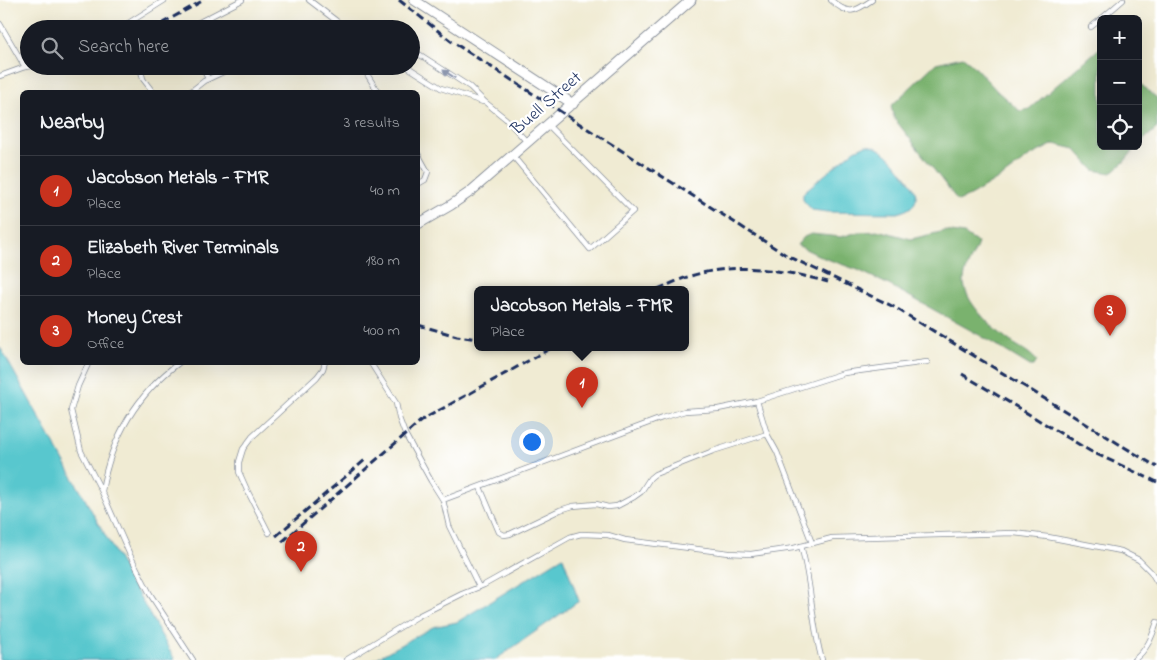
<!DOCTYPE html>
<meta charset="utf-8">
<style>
body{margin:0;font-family:"Indie Flower",sans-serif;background:#20242c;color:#f1f3f6}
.controls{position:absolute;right:15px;top:15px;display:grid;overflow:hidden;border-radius:8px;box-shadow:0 5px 20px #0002}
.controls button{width:45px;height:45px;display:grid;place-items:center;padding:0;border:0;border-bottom:1px solid #363941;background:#171b24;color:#f1f3f6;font:25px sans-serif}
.you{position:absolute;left:531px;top:441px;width:18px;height:18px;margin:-12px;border:4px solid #fff;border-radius:50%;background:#1a73e8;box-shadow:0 0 0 8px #1a73e833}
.badge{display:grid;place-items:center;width:32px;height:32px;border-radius:50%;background:#c8321e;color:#fff;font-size:16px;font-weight:700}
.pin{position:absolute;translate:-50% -41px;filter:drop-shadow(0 1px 2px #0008)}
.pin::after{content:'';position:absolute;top:26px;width:18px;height:15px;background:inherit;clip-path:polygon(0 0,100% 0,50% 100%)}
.popup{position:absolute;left:474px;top:286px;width:215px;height:65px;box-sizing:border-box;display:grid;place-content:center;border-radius:8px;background:#171b24;filter:drop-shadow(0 1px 4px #0005);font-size:16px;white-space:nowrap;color:#9ea1a6}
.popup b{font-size:19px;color:#f1f3f6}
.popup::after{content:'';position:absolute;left:50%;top:100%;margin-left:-10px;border:10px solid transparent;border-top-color:#171b24}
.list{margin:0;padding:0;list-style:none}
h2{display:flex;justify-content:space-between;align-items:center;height:65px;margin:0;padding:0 20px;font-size:21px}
h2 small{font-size:16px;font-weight:400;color:#9ea1a6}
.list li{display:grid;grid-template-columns:32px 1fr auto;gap:15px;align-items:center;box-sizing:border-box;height:70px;padding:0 20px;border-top:1px solid #363941}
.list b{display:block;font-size:19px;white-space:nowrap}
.list p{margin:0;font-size:16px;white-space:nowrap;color:#9ea1a6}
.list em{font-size:16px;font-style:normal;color:#9ea1a6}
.icon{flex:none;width:28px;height:28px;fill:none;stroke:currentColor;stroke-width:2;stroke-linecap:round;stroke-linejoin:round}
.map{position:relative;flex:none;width:1157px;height:660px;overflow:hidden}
.search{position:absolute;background:#171b24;box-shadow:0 5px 20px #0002;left:20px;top:20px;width:400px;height:55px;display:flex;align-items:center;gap:12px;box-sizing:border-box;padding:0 18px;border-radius:28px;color:#9ea1a6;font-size:19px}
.panel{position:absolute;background:#171b24;box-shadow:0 5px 20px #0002;left:20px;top:90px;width:400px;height:275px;border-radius:8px}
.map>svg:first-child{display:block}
.forest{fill:#7ab26e;stroke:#4a7066}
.water{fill:#59c7ce;stroke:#3a7b96}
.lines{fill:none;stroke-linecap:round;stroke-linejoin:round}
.lane-casing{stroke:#868d98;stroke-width:6}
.street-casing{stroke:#868d98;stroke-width:11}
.lane{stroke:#fff;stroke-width:4.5}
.street{stroke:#fff;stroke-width:9}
.rail{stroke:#1b2f5e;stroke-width:3;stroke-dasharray:8 4;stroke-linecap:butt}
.oneway{fill:#8d97ae}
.labels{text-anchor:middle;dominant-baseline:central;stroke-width:4.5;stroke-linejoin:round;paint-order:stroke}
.street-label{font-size:18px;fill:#1b2f5e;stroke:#fff}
</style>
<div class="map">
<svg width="1157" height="660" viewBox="0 0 1157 660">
<rect width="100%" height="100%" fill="#fff"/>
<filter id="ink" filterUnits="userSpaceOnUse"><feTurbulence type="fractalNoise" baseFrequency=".02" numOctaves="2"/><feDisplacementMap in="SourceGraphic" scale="10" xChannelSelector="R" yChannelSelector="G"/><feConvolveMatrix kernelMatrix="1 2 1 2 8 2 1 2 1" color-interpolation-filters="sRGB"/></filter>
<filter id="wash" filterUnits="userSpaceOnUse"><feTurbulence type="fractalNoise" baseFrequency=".0096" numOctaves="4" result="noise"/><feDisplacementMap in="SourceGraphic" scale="20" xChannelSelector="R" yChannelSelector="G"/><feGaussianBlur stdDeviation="1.12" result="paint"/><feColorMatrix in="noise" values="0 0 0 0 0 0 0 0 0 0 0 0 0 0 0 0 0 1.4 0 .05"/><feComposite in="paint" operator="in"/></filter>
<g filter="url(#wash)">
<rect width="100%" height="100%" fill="#f0ebd3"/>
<!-- forest -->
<g class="forest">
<path d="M1101 47V146H1137L1124 162 1111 173 1094 170 1075 149 1054 144 1030 156 1003 176 970 196 958 201 894 118 891 106 936 63 963 57 972 64 998 92 1020 111 1029 109Z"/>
<path d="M1138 82 1157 98V128L1138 145Z"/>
<path d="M881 231 911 239 945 231 964 234 978 243C974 256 965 267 964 280 963 301 991 326 1006 338 1017 347 1028 350 1037 361L1034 366H1030L981 336 889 285 858 270 824 258 797 245 804 237 811 234 841 237 858 232Z"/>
</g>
<!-- water -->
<g class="water">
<path d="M866 145C882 146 894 161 903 173 918 191 925 206 897 213L828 212 812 210 803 200V194L805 191 855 150Z"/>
<path d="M0 347 175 660H0Z"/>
<path d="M563 557 579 601 495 660H373L433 627 457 622Z"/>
</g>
</g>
<g filter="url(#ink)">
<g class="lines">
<!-- lane casing -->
<g class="lane-casing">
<g id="lane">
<path d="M309 0 347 29"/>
<path d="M831 0C848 16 855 12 872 0"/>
<path d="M1101 19 1123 0"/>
<path d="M0 24 25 67"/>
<path d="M1091 27 1101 19"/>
<path d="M119 29 165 0"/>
<path d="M186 29 242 0"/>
<path d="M327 29 340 24"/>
<path d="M411 49 470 87 485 102 506 119 527 142"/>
<path d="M140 66 143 79 153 92"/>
<path d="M202 66 208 79"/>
<path d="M362 66 378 92"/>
<path d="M406 66 441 88 483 102"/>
<path d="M0 76 25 67 33 66"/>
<path d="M190 92 204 81 236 66"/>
<path d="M418 154 428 172 425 180 418 184"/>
<path d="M513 156 590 249 633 211 548 125"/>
<path d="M89 362 78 386 71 410 81 451 102 492 130 555 150 594 193 660"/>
<path d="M370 362 396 403 399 418 405 434 431 481 443 500"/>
<path d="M480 487 499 532 504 535 510 534 560 510 573 506 596 504 608 507 617 506 634 497 641 492 650 478 655 474 713 451 767 434"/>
<path d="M102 491C111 438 137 394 180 362"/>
<path d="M269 533 247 490 239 472V462L243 449 252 437 317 377 323 369 325 362"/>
<path d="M812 543 777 452 767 434 757 401 844 373 927 362"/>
<path d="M801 546C812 583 811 622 822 660"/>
<path d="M479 587 449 526 443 500 662 418 685 411 718 409 757 401"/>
<path d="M346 660 420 615 462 594 484 585 570 537 581 534 608 535 625 540 729 553 751 554 794 548 832 538 1014 533 1048 537 1121 551 1139 560 1151 572 1157 582"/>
<path d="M1134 660C1147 650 1152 637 1157 622"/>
</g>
</g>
<!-- street casing -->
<g class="street-casing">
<g id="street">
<path d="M414 0 573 104"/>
<path d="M418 224 451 205 470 192 691 0"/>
</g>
</g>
<!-- lane -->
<use href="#lane" class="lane"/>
<!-- street -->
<use href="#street" class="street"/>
<!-- rail -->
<g class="rail">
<path d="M399 0 451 41 583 126 786 255 894 307 1157 467"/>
<path d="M152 29 204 0"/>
<path d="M658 289C672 283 687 276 702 273 744 263 787 271 828 282"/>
<path d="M418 325 457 336 478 339"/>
<path d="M962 374 1090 451 1157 482"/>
<path d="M276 536 365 460"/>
<path d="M282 542 422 420 553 347"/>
</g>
</g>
<!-- one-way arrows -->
<defs><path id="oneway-solid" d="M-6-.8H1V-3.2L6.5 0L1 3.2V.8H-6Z" transform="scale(1.25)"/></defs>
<use class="oneway" href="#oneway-solid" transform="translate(449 74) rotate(-147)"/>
</g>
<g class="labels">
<!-- street labels -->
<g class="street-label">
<text transform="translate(547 104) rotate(-41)">Buell Street</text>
</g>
</g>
</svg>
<div class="controls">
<button>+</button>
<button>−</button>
<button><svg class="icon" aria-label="locate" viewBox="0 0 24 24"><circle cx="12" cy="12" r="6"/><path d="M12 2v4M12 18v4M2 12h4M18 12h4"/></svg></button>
</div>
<div class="you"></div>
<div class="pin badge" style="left:582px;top:408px">1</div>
<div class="popup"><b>Jacobson Metals - FMR</b>Place</div>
<div class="pin badge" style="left:301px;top:572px">2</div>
<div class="pin badge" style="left:1110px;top:336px">3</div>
<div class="search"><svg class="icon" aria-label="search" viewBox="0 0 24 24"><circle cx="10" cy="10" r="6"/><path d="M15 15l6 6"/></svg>Search here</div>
<section class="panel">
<h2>Nearby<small>3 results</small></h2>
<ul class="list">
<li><span class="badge">1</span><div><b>Jacobson Metals - FMR</b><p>Place</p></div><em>40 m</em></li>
<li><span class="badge">2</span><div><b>Elizabeth River Terminals</b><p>Place</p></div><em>180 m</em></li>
<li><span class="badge">3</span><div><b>Money Crest</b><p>Office</p></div><em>400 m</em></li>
</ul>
</section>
</div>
